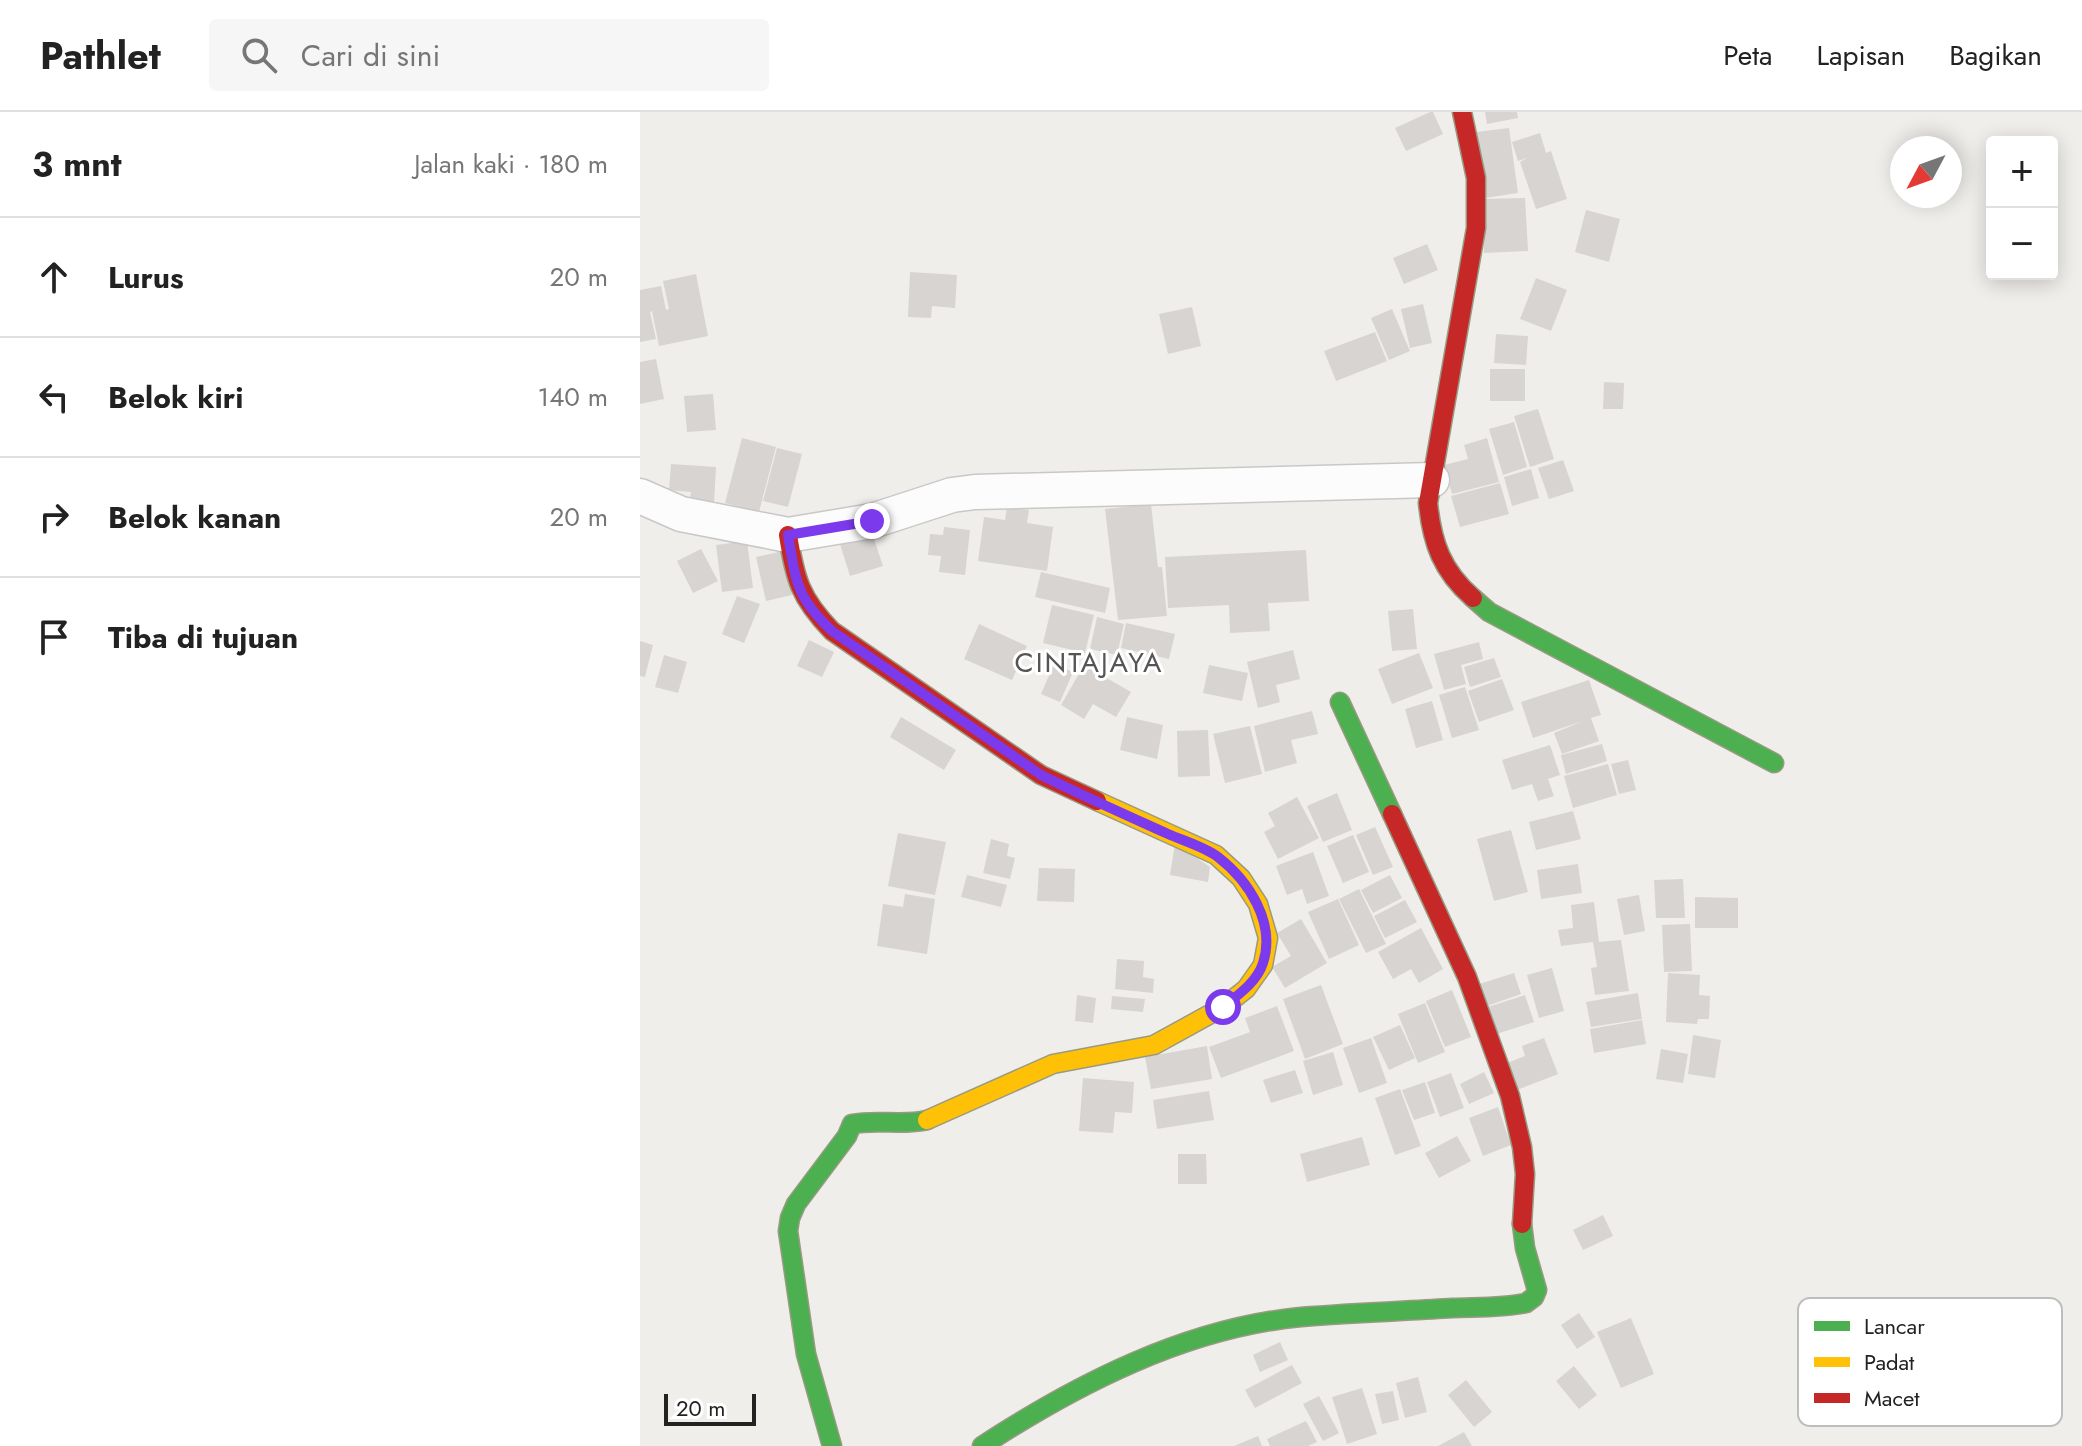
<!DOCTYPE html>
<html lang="id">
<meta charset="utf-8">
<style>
body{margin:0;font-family:Jost,sans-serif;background:#f6f6f6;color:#222}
.controls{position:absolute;right:24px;top:24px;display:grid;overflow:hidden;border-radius:8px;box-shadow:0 4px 20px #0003}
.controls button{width:72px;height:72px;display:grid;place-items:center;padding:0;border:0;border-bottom:2px solid #e0e0e0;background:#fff;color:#222;font:40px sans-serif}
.compass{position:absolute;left:1250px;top:24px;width:72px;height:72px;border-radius:50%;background:#fff;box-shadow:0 4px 20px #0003;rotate:229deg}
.scale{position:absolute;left:24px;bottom:20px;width:92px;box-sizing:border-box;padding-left:8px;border:4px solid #222;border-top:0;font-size:22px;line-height:28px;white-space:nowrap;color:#222;-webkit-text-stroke:6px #fff;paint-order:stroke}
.stop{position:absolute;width:24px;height:24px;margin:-18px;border:6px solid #7c3aed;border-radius:50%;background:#fff}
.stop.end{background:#7c3aed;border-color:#fff;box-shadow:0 2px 8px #0008}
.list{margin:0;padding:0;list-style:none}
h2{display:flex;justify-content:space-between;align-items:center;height:104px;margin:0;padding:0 32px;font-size:34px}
h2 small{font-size:26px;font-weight:400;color:#767676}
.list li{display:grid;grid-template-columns:52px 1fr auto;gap:24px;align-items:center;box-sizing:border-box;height:120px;padding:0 32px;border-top:2px solid #e0e0e0}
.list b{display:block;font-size:30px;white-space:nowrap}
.list em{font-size:26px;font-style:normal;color:#767676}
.icon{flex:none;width:44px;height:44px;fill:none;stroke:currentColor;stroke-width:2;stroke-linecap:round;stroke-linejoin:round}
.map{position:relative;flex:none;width:1442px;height:1334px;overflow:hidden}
header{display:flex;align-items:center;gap:48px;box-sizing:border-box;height:112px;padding:0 40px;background:#fff;border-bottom:2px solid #e0e0e0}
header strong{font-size:38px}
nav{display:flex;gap:44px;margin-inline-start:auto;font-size:28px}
.search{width:560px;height:72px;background:#f6f6f6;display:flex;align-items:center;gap:20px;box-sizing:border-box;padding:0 28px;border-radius:8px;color:#767676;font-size:30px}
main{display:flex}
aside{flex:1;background:#fff}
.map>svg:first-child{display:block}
.building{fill:#d7d4d2}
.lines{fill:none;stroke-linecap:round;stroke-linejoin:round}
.street-casing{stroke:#c9c8c7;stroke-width:37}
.fast-casing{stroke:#999a82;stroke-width:21}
.slow-casing{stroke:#999a82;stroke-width:21}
.jam-casing{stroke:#999a82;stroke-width:21}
.street{stroke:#fdfcfc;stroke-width:34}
.fast{stroke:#4caf50;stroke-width:18}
.slow{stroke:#ffc107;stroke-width:18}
.jam{stroke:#c62828;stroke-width:18}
.route{stroke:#7c3aed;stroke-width:10}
.labels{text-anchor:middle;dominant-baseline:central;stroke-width:6;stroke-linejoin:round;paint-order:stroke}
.quarter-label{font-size:28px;letter-spacing:2px;fill:#555;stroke:#fff}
.key{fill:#fff;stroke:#bdbdbd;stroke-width:2}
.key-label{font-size:22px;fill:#222}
</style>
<header>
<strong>Pathlet</strong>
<div class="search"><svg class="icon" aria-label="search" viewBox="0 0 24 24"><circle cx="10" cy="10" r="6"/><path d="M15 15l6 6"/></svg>Cari di sini</div>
<nav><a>Peta</a><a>Lapisan</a><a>Bagikan</a></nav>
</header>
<main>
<aside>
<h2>3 mnt<small>Jalan kaki · 180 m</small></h2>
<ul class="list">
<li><svg class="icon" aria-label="ahead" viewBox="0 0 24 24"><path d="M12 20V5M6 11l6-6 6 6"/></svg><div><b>Lurus</b></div><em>20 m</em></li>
<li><svg class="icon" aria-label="left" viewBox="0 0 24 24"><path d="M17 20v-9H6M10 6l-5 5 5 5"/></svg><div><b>Belok kiri</b></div><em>140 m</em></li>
<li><svg class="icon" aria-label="right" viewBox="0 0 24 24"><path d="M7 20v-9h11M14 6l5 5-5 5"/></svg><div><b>Belok kanan</b></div><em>20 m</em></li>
<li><svg class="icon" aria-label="arrive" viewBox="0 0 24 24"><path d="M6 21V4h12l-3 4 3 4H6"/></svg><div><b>Tiba di tujuan</b></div></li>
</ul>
</aside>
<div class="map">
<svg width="1442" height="1334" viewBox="0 0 1442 1334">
<rect width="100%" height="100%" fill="#f0eeeb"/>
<!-- building -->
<g class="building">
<path d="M790 0H793L803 22 766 39 755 16Z"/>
<path d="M845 0H877L878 6 847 12Z"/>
<path d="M869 16 878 81 845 86 837 20Z"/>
<path d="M900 21 906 41 911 39 927 87 896 97 880 50 887 46 878 49 872 30Z"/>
<path d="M885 86 888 139 844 141 842 87Z"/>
<path d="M946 98 980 107 969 150 935 140Z"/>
<path d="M787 132 798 158 764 172 753 146Z"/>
<path d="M270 160 317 163 315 196 292 194 291 206 268 205Z"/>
<path d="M56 162 68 224 19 234 12 199 10 200 16 227 0 230V178L21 174 26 198 29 197 23 169Z"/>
<path d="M896 166 927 178 911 219 880 207Z"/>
<path d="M783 192 792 231 770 236 761 197Z"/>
<path d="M552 195 561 234 528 242 519 202Z"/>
<path d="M752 197 770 239 749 248 731 206Z"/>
<path d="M735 220 747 249 696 269 684 239Z"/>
<path d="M856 222 888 224 886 253 854 251Z"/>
<path d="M16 247 24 287 0 292V250Z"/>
<rect x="850" y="257" width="35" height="32"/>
<path d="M964 270 984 271 983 297H963Z"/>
<path d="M73 282 76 318 47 320 44 284Z"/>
<path d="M898 297 914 347 890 355 874 304Z"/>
<path d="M874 310 887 355 863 363 849 317Z"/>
<path d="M102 326 136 335 119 400 85 391Z"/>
<path d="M847 326 859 370 812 382 804 353 828 347 824 333Z"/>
<path d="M137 336 162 342 148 395 123 389Z"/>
<path d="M923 348 934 379 909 387 898 356Z"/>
<path d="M31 352 76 355 74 391 50 389 51 380 29 378Z"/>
<path d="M891 357 899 386 872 394 864 365Z"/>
<path d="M860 371 869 402 820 415 811 384Z"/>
<path d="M511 392 518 455H522L527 504 478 508 465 397Z"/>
<path d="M367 395 389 398 387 411 413 415 407 459 338 449 344 405 365 408Z"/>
<path d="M304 415 330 418 325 463 299 460 301 444 288 443 290 422 303 423Z"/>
<path d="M232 421 243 454 210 464 200 432Z"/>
<path d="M107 429 113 476 82 480 76 433Z"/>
<path d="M61 437 78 469 53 481 37 449Z"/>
<path d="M666 438 669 489 628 491 630 519 590 521 589 493 528 496 525 445Z"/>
<path d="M143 439 152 483 126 489 116 445Z"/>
<path d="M401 460 470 476 465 501 395 485Z"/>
<path d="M97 484 120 492 104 531 82 522Z"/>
<path d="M412 493 454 503 445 541 403 531Z"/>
<path d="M773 497 777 537 752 539 748 499Z"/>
<path d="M457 505 484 512 477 543 450 537Z"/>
<path d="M486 511 535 522 529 547 481 536Z"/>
<path d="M339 512 387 534 372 568 324 547Z"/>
<path d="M169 528 194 540 182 565 157 554Z"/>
<path d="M0 529 13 533 5 565 0 564Z"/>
<path d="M839 530 843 547 821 553 826 572 804 578 794 542Z"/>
<path d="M653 538 660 567 636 573 640 590 618 596 607 550Z"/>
<path d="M779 541 793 576 752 592 738 557Z"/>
<path d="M24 543 47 550 38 581 15 575Z"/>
<path d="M854 546 861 565 830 575 824 555Z"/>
<path d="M414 552 433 560 420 590 401 582Z"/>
<path d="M444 553 491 580 476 605 453 592 444 607 421 593Z"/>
<path d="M569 553 608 561 602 589 563 581Z"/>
<path d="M862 567 874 598 839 610 828 579Z"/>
<path d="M949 568 961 603 951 606 959 629 922 642 914 621 943 609 893 626 881 590Z"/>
<path d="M825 575 839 618 812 626 799 583Z"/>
<path d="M792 589 803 628 776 636 765 597Z"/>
<path d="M672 599 678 622 651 628 657 651 625 660 614 614Z"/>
<path d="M261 605 316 638 304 658 250 625Z"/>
<path d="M487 605 523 613 517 647 480 638Z"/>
<path d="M610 614 622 662 585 671 573 622Z"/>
<path d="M568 618 570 664 538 665 537 619Z"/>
<path d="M962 632 967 649 926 662 921 643Z"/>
<path d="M910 633 920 663 908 667 914 684 898 689 892 672 872 678 862 648Z"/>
<path d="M988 648 996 678 979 682 971 652Z"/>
<path d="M968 652 977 683 933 696 924 664Z"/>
<path d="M697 681 712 718 683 730 667 694Z"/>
<path d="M657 685 679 726 638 747 624 720 635 714 628 701Z"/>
<path d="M933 699 941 727 896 738 889 710Z"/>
<path d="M735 715 753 755 733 763 716 723Z"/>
<path d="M871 718 888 780 854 789 837 727Z"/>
<path d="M258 721 306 730 295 783 248 774Z"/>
<path d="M713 723 729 760 703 771 687 734Z"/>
<path d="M351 727 369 732 367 744 375 746 370 767 343 761Z"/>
<path d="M535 731 570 755 568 770 530 763Z"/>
<path d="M673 740 689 784 667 792 662 777 647 783 636 754Z"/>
<path d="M938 752 942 781 901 787 897 758Z"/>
<path d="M399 756 435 757 434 790 397 789Z"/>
<path d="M327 763 367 773 361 795 321 785Z"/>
<path d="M750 763 762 786 733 801 721 778Z"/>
<path d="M1043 767 1045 806H1016L1014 768Z"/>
<path d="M719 777 746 832 726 841 699 787Z"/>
<path d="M265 782 295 787 287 842 237 834 243 792 263 795Z"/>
<path d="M999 783 1005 819 984 823 977 787Z"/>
<path d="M1055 785 1098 786V816H1055Z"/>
<path d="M698 787 719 833 689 847 668 800Z"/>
<path d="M765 788 777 810 745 826 734 804Z"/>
<path d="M954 790 959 830 981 828 989 879 955 883 951 856 957 855 953 830 921 834 918 818 933 816 931 793Z"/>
<path d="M661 807 687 851 645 876 632 855 651 844 637 821Z"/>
<path d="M1050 812 1052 859 1024 860 1022 813Z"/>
<path d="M781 816 803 857 779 871 771 857 753 867 738 840Z"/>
<path d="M477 847 504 849 503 865 514 867 513 881 475 877Z"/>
<path d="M912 856 924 899 899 906 887 863Z"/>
<path d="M874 861 881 882 841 896 833 874Z"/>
<path d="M1028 861 1060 863 1059 883 1070 884 1069 907H1058L1057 912 1026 910Z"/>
<path d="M681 873 703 932 665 947 643 887Z"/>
<path d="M812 878 831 925 805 935 786 889Z"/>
<path d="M998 881 1002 907 951 915 946 890Z"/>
<path d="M437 883 456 886 453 911 435 909Z"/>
<path d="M885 883 894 910 850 924 842 897Z"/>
<path d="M472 884 505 887 503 900 471 897Z"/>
<path d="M785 891 805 940 778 951 758 902Z"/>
<path d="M637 894 654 939 581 966 569 935 610 920 605 906Z"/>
<path d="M1002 908 1006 932 954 941 950 917Z"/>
<path d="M760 913 775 946 749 958 733 925Z"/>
<path d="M1053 923 1081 928 1075 966 1048 962Z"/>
<path d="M731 926 747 971 719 981 703 936Z"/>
<path d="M904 926 918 962 877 978 867 951 885 944 882 934Z"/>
<path d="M567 934 572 967 511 977 505 945Z"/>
<path d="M1021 937 1048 942 1043 971 1016 967Z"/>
<path d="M693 940 703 973 673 983 663 949Z"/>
<path d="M655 958 663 981 631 991 623 968Z"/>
<path d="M844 960 854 981 829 992 820 972Z"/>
<path d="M811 961 824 996 800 1005 787 970Z"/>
<path d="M443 966 494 970 492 1001 475 1000 473 1021 439 1019Z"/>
<path d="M785 970 795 1001 774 1008 762 978Z"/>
<path d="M760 977 781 1034 755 1043 735 986Z"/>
<path d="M569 979 574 1008 517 1017 513 988Z"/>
<path d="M858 995 871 1033 843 1044 829 1006Z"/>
<path d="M817 1024 831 1049 799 1066 785 1041Z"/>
<path d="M722 1025 730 1053 667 1070 660 1042Z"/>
<path d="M538 1042H566L567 1072H538Z"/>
<path d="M963 1103 973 1124 943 1138 933 1118Z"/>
<path d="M939 1201 955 1225 937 1237 921 1213Z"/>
<path d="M991 1206 1014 1262 981 1276 957 1220Z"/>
<path d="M640 1230 648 1248 620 1260 613 1243Z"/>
<path d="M652 1253 662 1271 615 1296 605 1278Z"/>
<path d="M934 1254 957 1283 939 1297 916 1269Z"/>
<path d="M778 1265 787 1300 765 1306 756 1271Z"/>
<path d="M826 1268 852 1300 834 1315 808 1283Z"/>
<path d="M722 1276 737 1322 707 1332 692 1285Z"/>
<path d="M753 1279 759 1308 742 1312 735 1282Z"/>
<path d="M679 1284 699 1321 683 1329 663 1292Z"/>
<path d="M666 1309 677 1330 668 1334H630L627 1327Z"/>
<path d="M824 1320 832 1334H798Z"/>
<path d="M618 1324 622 1334H594Z"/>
</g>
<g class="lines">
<!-- street casing -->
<g class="street-casing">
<path id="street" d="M0 384 41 402 148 423 232 409 312 383 335 380 792 368"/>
</g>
<!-- fast casing -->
<g class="fast-casing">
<g id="fast">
<path d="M833 486 849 500 1134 651"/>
<path d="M700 590 752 702"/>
<path d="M192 1334 166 1242 148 1119 150 1106 156 1092 207 1024 212 1012C237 1007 263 1014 287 1008"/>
<path d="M342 1334C437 1272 546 1216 661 1205 712 1201 762 1199 813 1196 837 1195 863 1196 886 1191L894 1185 897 1178 885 1136 882 1112"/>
</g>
</g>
<!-- slow casing -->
<g class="slow-casing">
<path id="slow" d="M287 1008 413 952 514 933 583 895 606 877 623 853 628 826 618 792 601 766 576 743 457 689"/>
</g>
<!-- jam casing -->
<g class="jam-casing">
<g id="jam">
<path d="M822 0 836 66V116L788 391C792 431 802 459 833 486"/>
<path d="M148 423C155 467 160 486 192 519L401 663 457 689"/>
<path d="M752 702 827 865 870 984 882 1035 885 1062 882 1112"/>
</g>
</g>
<!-- street -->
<use href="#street" class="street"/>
<!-- fast -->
<use href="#fast" class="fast"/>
<!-- slow -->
<use href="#slow" class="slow"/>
<!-- jam -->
<use href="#jam" class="jam"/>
</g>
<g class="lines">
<!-- route -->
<path class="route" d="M232 409 148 423C156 470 156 485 192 519L401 663C443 684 486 703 528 722 544 729 565 735 578 745 609 769 636 811 623 851 617 870 598 883 583 895"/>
</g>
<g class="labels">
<!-- quarter labels -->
<g class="quarter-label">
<text x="449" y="550">CINTAJAYA</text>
</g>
</g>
<!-- legend -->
<rect x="1158" y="1186" width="264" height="128" rx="12" class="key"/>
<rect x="1174" y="1209" width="36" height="10" fill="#4caf50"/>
<rect x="1174" y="1245" width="36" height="10" fill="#ffc107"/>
<rect x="1174" y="1281" width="36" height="10" fill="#c62828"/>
<g class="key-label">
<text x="1224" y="1222">Lancar</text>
<text x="1224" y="1258">Padat</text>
<text x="1224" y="1294">Macet</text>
</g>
</svg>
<div class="controls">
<button>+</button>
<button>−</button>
</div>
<svg class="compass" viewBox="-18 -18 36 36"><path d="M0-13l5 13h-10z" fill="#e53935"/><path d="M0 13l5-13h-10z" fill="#767676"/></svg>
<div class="scale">20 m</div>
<div class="stop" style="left:583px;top:895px"></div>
<div class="stop end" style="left:232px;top:409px"></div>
</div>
</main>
